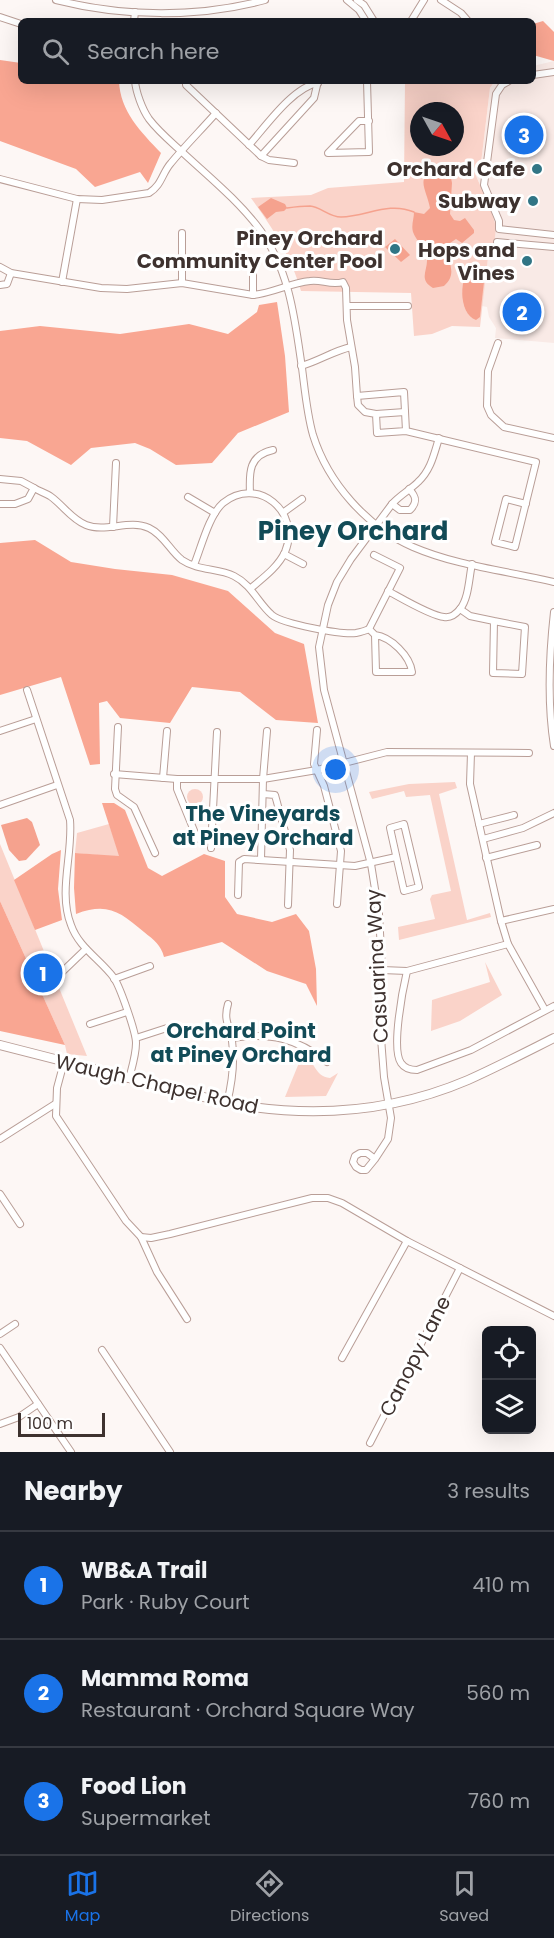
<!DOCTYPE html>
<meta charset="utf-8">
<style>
body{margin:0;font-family:Poppins,sans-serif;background:#242831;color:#f1f3f6}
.controls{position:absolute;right:18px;bottom:18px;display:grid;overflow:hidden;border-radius:9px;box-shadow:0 6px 24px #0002}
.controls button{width:54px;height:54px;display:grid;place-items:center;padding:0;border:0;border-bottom:2px solid #363941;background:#171b24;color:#f1f3f6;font:30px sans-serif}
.compass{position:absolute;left:410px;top:102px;width:54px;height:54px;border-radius:50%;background:#171b24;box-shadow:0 6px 24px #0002;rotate:130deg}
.scale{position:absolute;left:18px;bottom:15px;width:87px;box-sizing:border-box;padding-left:6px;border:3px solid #3e322f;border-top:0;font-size:16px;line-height:21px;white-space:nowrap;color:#3e322f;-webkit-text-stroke:4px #fff;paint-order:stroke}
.you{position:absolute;left:336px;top:770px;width:21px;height:21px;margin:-15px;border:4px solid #fff;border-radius:50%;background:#1a73e8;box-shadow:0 0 0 9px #1a73e833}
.badge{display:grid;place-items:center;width:39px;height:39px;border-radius:50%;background:#1a73e8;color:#fff;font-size:20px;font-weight:700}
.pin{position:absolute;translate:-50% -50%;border:3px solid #fff;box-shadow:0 2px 6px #0006}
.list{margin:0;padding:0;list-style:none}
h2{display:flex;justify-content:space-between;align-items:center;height:78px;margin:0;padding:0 24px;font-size:26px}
h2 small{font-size:20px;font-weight:400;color:#9ea1a6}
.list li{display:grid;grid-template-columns:39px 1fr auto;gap:18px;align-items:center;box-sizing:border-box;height:108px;padding:0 24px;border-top:2px solid #363941}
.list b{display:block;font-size:22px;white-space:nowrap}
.list p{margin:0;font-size:20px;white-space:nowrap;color:#9ea1a6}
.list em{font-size:20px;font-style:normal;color:#9ea1a6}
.icon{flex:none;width:33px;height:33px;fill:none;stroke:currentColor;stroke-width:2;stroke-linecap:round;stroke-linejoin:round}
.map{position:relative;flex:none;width:554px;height:1452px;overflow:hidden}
.search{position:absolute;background:#171b24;box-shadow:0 6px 24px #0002;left:18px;right:18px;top:18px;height:66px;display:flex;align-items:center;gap:15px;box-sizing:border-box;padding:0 21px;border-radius:9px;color:#9ea1a6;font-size:22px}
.sheet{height:402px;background:#171b24}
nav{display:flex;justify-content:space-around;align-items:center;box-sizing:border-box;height:84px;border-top:2px solid #363941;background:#171b24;font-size:16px;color:#9ea1a6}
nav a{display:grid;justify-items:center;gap:3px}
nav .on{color:#1a73e8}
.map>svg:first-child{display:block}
.built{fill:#f9eae6}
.green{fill:#fad3c9;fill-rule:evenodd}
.forest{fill:#f9a692}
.water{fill:#f5a28e}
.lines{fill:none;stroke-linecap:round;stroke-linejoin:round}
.stream{stroke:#f5a28e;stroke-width:1.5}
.minor-casing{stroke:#b99e97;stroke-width:8}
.major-casing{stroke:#b99e97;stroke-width:10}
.minor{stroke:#fff;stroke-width:6}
.major{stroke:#fff;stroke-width:8}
.poi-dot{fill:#317585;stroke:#fff;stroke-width:2}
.labels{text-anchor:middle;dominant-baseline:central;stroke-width:6;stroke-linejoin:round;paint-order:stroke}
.poi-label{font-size:20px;font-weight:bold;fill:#3e322f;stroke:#fff;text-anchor:end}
.street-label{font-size:20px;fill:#3e322f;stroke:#fff}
.neighbourhood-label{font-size:21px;font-weight:bold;fill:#124b57;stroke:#fff}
.district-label{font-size:26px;font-weight:bold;fill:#124b57;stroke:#fff}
</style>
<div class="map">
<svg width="554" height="1452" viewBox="0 0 554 1452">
<rect width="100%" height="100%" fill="#fdf7f5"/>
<!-- built -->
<path class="built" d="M554 61V343L495 338 496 328 489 317 487 307 482 306 488 256 493 257 491 210 473 169 481 163 490 88 495 81H533V66Z"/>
<!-- green -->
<g class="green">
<path d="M405 81H495L490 88 481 163 473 169 491 210 496 227 493 257H488L480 327 452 326 432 334 414 336 411 293 301 291C291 256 272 227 251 198L311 195 328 188 404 182ZM419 111H455V147H419Z"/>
<path d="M455 782 457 788 439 794 467 920 490 913 491 917 399 940 398 927 435 919 430 899 432 895 451 891 430 795 406 797 404 791 372 799 369 792 409 784Z"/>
<circle cx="195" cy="797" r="8"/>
<path d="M109 824 120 857 75 853 77 833Z"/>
<path d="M0 844 87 1056 67 1054 65 1045 0 901Z"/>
<path d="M485 962 502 995 460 1021 431 1031 432 1000 490 982Z"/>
<path d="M303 1053C315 1061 314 1076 330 1078L338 1073 326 1096 285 1097Z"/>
</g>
<!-- forest -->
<g class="forest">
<path d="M543 21 554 32V61L533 55V24Z"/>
<path d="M0 60 21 63V81H119C120 111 141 132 161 153L148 183 140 172 95 187 76 169 0 141Z"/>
<path d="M277 302 285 356 289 412 238 433 212 463 176 465 150 449 135 443 91 448 71 465 27 441 0 438V331L40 326 120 334 189 324 228 334 257 312 259 305Z"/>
<path d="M35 540 71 562 115 569 172 575 228 591 275 633 304 644 318 723 276 720 240 692 192 687 170 723 120 718 107 701 99 703 100 764 90 765 61 677 0 695V543Z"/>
<path d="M102 803H114L125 810 148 868 162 876 204 854 225 861V897L237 914 272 922 296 914 309 931 316 969 317 1006 306 984 267 971 222 942 164 957C161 945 154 940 144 932 120 912 108 902 76 914L74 888 75 853 119 856Z"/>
<path d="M61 850 58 889 62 920 35 930 14 880 52 854Z"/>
<path d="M0 901 65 1045 0 1031Z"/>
</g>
<!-- water -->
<g class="water">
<path d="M441 170 451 178 452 183 450 214 454 220 460 221 465 218 474 230V233L462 243 456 239 450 243C442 258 461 271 444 286L433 288C418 279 428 271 427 258 426 248 416 241 413 232 411 225 414 219 414 212L424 214 430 208C427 190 412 174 441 170Z"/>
<path d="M271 198 285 204 287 208 284 211 276 212 267 219 258 207Z"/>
<path d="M395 239 410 255 401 262 385 247Z"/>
<path d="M474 265C480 265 483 268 485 273L480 317 476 320C458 314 458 274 474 265Z"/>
<path d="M27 818 32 822 40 845 26 860 19 861 9 850 1 825Z"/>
</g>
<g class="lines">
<!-- stream -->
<path class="stream" d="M287 208C294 207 303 206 310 206 321 207 329 217 341 217 366 217 388 201 414 212"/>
<!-- minor casing -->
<g class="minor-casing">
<g id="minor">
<path d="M56 0C123 17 198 18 265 0"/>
<path d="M347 0 359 10 366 21"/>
<path d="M357 0 364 5 374 21"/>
<path d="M441 0 461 13 468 21"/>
<path d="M0 17 21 24"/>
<path d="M134 21 135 12"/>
<path d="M411 21 424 0"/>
<path d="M533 75 554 72"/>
<path d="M135 81C136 92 142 109 149 119 158 131 170 141 181 151 208 176 239 201 261 231 290 272 295 320 302 368 305 391 307 414 313 435 328 483 367 527 413 547 457 566 508 571 554 582"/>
<path d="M186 81V85L261 156 269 160 294 163"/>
<path d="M367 81 369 152 328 153 359 121H369"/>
<path d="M509 81 502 85 496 94 484 185 499 221V229L554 235"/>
<path d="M249 145C266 126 293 87 318 83"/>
<path d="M261 156 314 98 318 81"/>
<path d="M0 179 77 199 102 200 149 193C162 185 162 173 171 163 185 146 201 130 216 113"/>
<path d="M497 242 554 247"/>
<path d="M253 260V295"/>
<path d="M0 267 11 273 101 288 127 289 182 283 253 295C273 293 290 283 310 281 321 279 331 286 343 282L346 288 347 320 355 367 357 396"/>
<path d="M62 282 77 199"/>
<path d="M182 283V233"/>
<path d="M0 285 7 284 11 273"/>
<path d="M347 306H408"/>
<path d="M498 343 488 371 487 406 491 415 504 427 554 438"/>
<path d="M301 366C319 361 333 351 351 347"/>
<path d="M376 414 405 412"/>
<path d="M406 431 377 433 376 414 365 412 358 405 357 396 404 392 406 431 536 462 515 547 495 542 506 499 526 504"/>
<path d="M0 479 21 481 34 488 28 499 15 504H0"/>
<path d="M34 488C39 491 45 493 50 496 63 505 71 519 86 525 106 533 129 519 149 528 164 535 170 551 182 560 198 571 218 568 234 576 252 585 258 603 272 615 283 624 342 635 356 633 361 632 365 631 369 629L400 568 374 555"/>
<path d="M250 493C249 472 249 455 273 450"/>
<path d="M188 497 215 513"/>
<path d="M392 504 400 510H410C418 502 416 496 409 489"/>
<path d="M284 512 302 499"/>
<path d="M113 527 116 463"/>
<path d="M284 554 303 564"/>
<path d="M194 565C201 548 209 515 223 503 257 475 302 512 285 552 278 567 263 578 251 588"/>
<path d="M388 591C401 598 431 616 444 617 450 618 456 614 460 609 469 598 469 577 472 564"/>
<path d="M460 609 470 616 494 621 493 673 522 674 525 627 494 621"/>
<path d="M554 612C549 657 547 702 554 746"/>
<path d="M369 629 375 635 376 672H412C410 656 391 637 375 635"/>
<path d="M27 690 70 820C73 854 58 892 71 925 79 948 100 959 114 978 120 987 136 1032 136 1043 136 1055 132 1067 129 1079"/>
<path d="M118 727 115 789 117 795 134 807 155 853"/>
<path d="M317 730 314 764 324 786 341 851 337 904"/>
<path d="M0 731 36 719"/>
<path d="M471 753 470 784 501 921 508 944 545 1010"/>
<path d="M114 774 177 779H263L317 770 387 752 529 753"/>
<path d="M163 778 167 731"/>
<path d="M177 779V789L197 838 201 840 211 841"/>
<path d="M263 794 275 795 290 850 288 905"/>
<path d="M0 805 57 785"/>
<path d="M404 824 419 887 404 891 390 828Z"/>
<path d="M479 824 514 815"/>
<path d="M483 839 523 828 554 813"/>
<path d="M211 848 217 732"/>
<path d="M486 858 537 845"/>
<path d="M261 859 263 779 267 731"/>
<path d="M238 895 239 862 244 859 355 866 396 857"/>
<path d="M501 921 554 909"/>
<path d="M382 970 407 971 508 944"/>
<path d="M407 971C403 988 391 1049 401 1063 405 1069 411 1070 417 1070L471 1050 554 1006"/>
<path d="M61 973 86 949"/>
<path d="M114 979 150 966"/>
<path d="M90 1024 127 1012"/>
<path d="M136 1038 170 1027"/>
<path d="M232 1038C271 1032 296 1038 327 1062"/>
<path d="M64 1062 57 1088 56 1116 126 1221 141 1237 151 1238 170 1234 312 1198H328L342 1203 407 1241 554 1316"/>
<path d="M227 1103C232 1083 235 1063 232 1041 230 1026 223 1021 228 1004"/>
<path d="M0 1139 55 1104"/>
<path d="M375 1159 366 1170H361L356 1167 353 1162 355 1156 360 1153H367L375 1159 388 1139 391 1118 384 1077 380 1025 382 970 379 914 371 864 324 690 319 647 328 605 337 582 351 559 392 504C400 495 410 490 418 482 431 470 434 454 439 438"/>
<path d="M0 1194 20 1224"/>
<path d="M141 1237 157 1272 187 1319"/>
<path d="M0 1334 15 1324"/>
<path d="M0 1348 71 1452"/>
<path d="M102 1350 170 1452"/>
<path d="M342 1358 407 1241"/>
<path d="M0 1424 19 1417 38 1404"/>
<path d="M370 1443 460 1268"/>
</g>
</g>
<!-- major casing -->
<g class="major-casing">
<path id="major" d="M0 1045 227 1103C308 1118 391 1113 468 1080 497 1067 526 1052 554 1038"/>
</g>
<!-- minor -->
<use href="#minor" class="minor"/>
<!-- major -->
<use href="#major" class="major"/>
</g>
<!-- markers -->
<g class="poi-dot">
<circle cx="537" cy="169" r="6"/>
<circle cx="533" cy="201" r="6"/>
<circle cx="395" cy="249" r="6"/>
<circle cx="527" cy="261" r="6"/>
</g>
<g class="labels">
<!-- poi labels -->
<g class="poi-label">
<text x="525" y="169">Orchard Cafe</text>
<text x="521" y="201">Subway</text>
<text x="383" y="238">Piney Orchard<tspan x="383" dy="23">Community Center Pool</tspan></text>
<text x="515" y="250">Hops and<tspan x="515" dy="23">Vines</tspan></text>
</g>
<!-- street labels -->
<g class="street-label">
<text transform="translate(377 966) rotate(-93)">Casuarina Way</text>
<text transform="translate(157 1084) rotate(13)">Waugh Chapel Road</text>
<text transform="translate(415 1356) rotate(-63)">Canopy Lane</text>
</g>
<!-- neighbourhood labels -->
<g class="neighbourhood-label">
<text x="263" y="813">The Vineyards<tspan x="263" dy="24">at Piney Orchard</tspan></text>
<text x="241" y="1030">Orchard Point<tspan x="241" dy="24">at Piney Orchard</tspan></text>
</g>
<!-- district labels -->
<g class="district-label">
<text x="353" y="531">Piney Orchard</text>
</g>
</g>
</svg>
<div class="controls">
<button><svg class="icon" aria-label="locate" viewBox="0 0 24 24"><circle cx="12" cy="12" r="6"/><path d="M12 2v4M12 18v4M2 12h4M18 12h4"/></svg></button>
<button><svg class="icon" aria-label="layers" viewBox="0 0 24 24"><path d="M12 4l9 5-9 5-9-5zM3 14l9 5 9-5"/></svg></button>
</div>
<svg class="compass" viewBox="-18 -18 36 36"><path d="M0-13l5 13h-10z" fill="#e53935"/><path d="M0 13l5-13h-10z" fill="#9ea1a6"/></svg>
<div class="scale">100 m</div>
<div class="you"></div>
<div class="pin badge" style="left:43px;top:973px">1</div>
<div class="pin badge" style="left:522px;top:312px">2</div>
<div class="pin badge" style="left:524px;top:135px">3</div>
<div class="search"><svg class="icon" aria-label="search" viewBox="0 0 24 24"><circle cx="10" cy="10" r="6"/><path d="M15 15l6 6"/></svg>Search here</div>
</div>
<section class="sheet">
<h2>Nearby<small>3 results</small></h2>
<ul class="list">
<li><span class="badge">1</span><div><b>WB&amp;A Trail</b><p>Park · Ruby Court</p></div><em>410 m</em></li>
<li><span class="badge">2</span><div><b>Mamma Roma</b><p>Restaurant · Orchard Square Way</p></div><em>560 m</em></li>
<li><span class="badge">3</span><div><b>Food Lion</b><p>Supermarket</p></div><em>760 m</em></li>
</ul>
</section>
<nav>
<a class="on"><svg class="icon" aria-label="map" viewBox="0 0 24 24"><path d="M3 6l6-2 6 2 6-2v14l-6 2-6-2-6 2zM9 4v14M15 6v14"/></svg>Map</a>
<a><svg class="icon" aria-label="directions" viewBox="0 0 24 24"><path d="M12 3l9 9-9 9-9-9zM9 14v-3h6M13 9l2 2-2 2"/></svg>Directions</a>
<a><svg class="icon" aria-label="saved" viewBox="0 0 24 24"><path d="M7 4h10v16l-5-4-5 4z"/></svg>Saved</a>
</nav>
